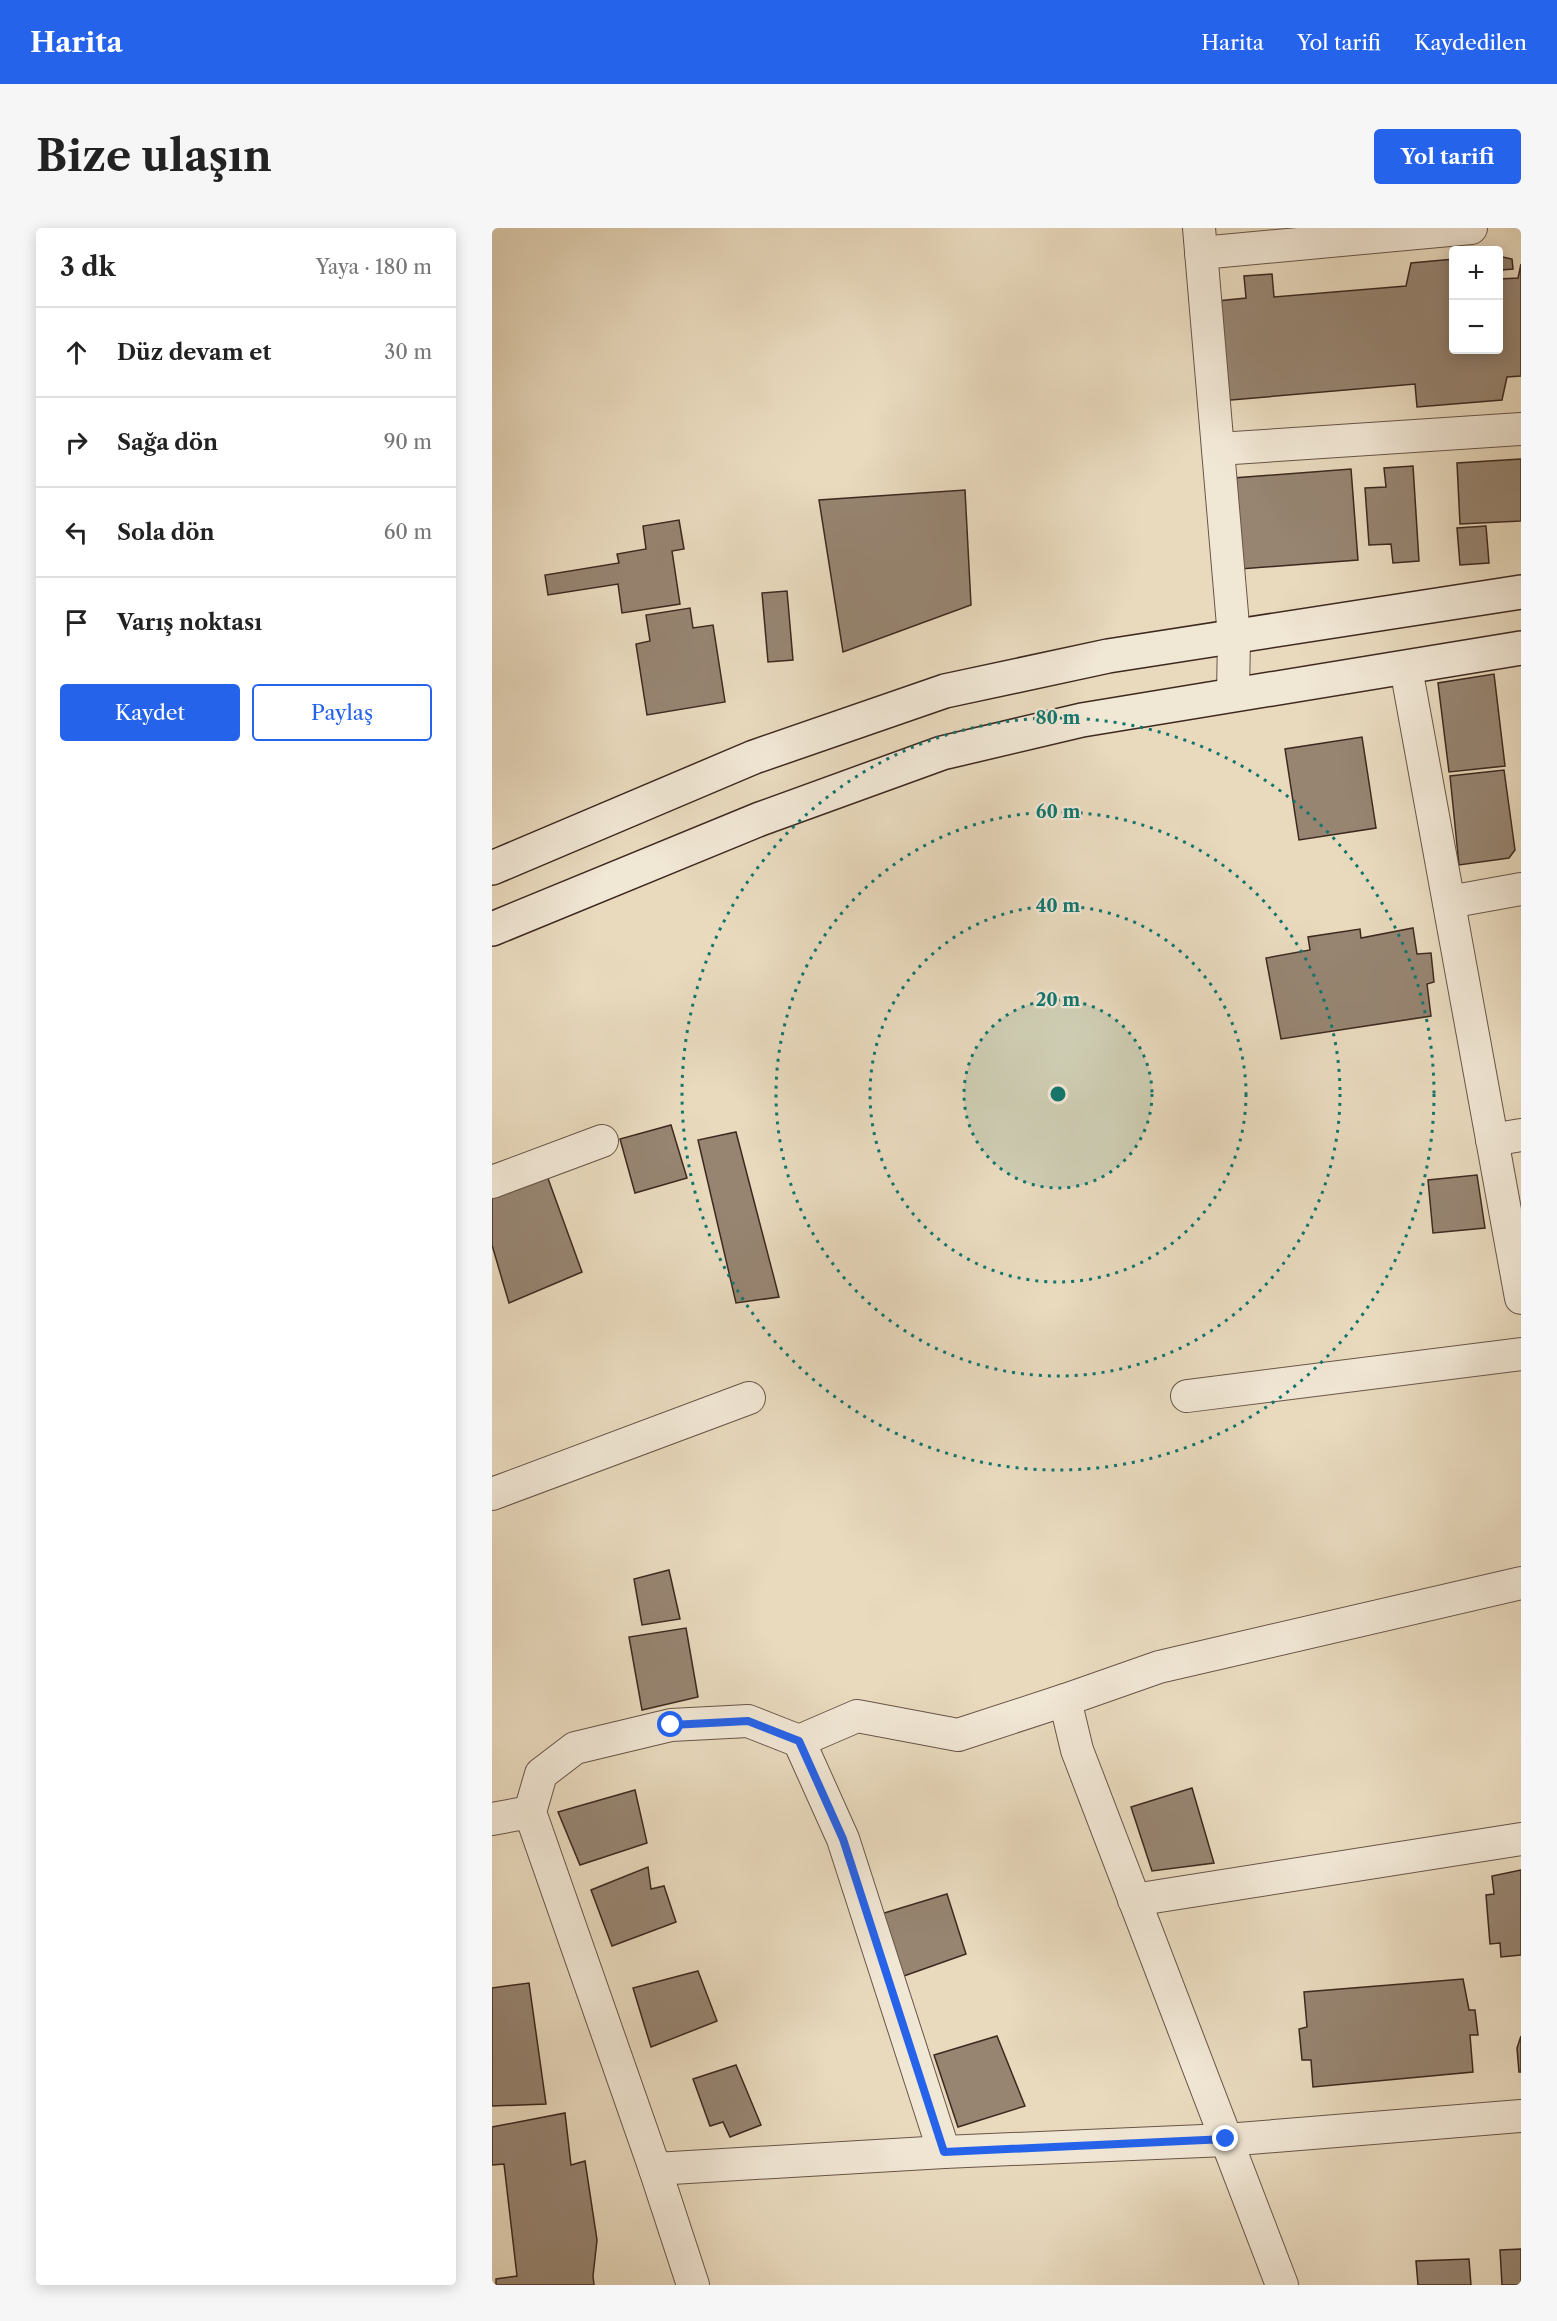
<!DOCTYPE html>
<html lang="tr">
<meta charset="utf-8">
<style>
body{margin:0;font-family:"Libre Caslon Text",serif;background:#f6f6f6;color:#222}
.controls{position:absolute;right:18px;top:18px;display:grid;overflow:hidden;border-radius:6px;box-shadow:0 3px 15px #0003}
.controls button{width:54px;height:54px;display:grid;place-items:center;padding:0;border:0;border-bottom:2px solid #e0e0e0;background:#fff;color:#222;font:30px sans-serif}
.stop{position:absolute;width:18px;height:18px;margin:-14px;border:4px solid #2563eb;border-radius:50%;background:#fff}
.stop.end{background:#2563eb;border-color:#fff;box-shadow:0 2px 6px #0008}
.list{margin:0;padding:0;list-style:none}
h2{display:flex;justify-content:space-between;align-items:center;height:78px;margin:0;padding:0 24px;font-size:26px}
h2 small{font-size:20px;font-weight:400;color:#767676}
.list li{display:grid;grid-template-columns:39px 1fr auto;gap:18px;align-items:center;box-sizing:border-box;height:90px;padding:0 24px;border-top:2px solid #e0e0e0}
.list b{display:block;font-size:22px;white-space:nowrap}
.list em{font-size:20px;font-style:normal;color:#767676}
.actions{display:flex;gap:12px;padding:18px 24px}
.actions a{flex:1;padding:14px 0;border:2px solid #2563eb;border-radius:6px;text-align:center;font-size:21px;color:#2563eb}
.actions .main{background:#2563eb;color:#fff}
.icon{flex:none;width:33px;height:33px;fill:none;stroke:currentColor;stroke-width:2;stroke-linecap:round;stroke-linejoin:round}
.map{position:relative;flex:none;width:1029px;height:2057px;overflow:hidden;border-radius:6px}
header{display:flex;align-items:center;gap:36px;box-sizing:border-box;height:84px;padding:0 30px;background:#2563eb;color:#fff}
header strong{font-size:28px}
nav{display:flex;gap:33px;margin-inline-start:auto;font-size:21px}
.intro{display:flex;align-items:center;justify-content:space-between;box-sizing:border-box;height:144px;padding:0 36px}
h1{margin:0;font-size:42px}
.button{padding:15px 27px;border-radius:6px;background:#2563eb;color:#fff;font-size:21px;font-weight:700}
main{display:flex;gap:36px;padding:0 36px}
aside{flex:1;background:#fff;border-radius:6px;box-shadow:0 3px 15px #0003}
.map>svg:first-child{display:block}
.building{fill:#978572;stroke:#3e2920;stroke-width:1.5}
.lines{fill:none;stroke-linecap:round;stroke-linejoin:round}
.minor-casing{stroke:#695548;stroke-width:34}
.secondary-casing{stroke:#3e2920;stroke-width:36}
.minor{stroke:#f1e7d5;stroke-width:32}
.secondary{stroke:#f1e7d5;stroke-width:33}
.route{stroke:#2563eb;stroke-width:8}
.ring{fill:none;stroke:#0f766e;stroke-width:3;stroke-dasharray:3 6}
.centre{fill:#0f766e;stroke:#f1e7d5;stroke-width:3}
.ring-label{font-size:18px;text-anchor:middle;font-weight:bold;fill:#0f766e;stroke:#f1e7d5;stroke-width:4.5;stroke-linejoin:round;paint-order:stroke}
</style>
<header>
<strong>Harita</strong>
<nav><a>Harita</a><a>Yol tarifi</a><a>Kaydedilen</a></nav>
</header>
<div class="intro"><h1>Bize ulaşın</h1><a class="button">Yol tarifi</a></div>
<main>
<aside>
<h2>3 dk<small>Yaya · 180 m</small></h2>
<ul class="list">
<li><svg class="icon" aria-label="ahead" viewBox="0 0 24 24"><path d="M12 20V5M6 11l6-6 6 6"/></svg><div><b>Düz devam et</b></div><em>30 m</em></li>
<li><svg class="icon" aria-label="right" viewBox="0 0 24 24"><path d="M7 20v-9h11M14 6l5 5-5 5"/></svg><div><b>Sağa dön</b></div><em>90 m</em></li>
<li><svg class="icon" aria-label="left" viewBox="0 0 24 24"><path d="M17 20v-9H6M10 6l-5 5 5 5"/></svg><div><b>Sola dön</b></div><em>60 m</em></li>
<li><svg class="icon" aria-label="arrive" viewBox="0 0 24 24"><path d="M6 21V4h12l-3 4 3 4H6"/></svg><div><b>Varış noktası</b></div></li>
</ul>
<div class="actions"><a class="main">Kaydet</a><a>Paylaş</a></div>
</aside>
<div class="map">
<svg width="1029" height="2057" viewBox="0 0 1029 2057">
<rect width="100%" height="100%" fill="#e9dabe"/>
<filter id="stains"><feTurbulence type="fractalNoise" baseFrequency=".00333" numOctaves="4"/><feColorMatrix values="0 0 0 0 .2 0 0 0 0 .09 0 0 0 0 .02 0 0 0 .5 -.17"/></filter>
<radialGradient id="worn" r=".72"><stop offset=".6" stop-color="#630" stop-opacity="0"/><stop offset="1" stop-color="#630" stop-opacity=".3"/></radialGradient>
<!-- building -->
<g class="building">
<path d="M1006 28 1020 31 1021 41 1009 42 1007 51 1026 50 1029 36V148L1015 149 1010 172 925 179 923 156 739 172 734 171 725 73 754 70 752 48 780 46 782 69 914 58 919 35 962 31V122H1006Z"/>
<path d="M1029 231V293L968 296 965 235Z"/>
<path d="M921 238 927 333 901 335 899 316 877 317 873 260 894 259 892 240Z"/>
<path d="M859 241 866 332 748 341 741 250Z"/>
<path d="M473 262 479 377 351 424 327 272Z"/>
<path d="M187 292 192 321 180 323 188 376 130 385 126 356 56 367 53 347 127 335 125 326 154 321 151 298Z"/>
<path d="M994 298 997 335 968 337 965 300Z"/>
<path d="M295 363 301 432 276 434 270 365Z"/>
<path d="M198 380 201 400 221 397 233 474 155 487 144 416 158 413 154 387Z"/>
<path d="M1002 446 1013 538 957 544 946 455Z"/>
<path d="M870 509 884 600 807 612 793 521Z"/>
<path d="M1012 542 1023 622 1017 630 967 637 958 548Z"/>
<path d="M921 700 925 726 939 725 942 754 935 756 939 788 789 811 774 730 818 722 816 709 868 701 869 710Z"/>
<path d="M179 897 195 950 143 965 128 911Z"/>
<path d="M244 904 287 1069 244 1075 206 912Z"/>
<path d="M54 945 90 1044 17 1075 0 1017V961Z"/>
<path d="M985 947 993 1000 941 1005 936 952Z"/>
<path d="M177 1342 188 1391 150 1397 142 1351Z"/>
<path d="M194 1400 206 1469 150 1482 137 1409Z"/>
<path d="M700 1560 722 1635 660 1643 639 1579Z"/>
<path d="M143 1562 155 1615 88 1637 66 1584Z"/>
<path d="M156 1639 159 1661 172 1658 184 1694 120 1718 99 1662Z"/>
<path d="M1029 1642V1727L1009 1729 1008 1715 998 1716 994 1667 1002 1666 1000 1648Z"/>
<path d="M455 1666 474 1726 409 1749 389 1686Z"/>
<path d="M206 1743 225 1793 159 1819 141 1760Z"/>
<path d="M971 1751 977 1782H983L986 1807H978L981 1844 821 1859 819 1832H810L807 1801 815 1799 812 1764Z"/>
<path d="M37 1755 54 1876 0 1878V1760Z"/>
<path d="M505 1808 533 1878 466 1899 442 1827Z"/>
<path d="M1029 1808V1844H1027L1025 1820Z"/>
<path d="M244 1837 269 1897 238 1909 231 1894 218 1898 201 1851Z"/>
<path d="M73 1885 79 1937 93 1933 105 2012 101 2048 102 2057H4V2051L25 2048 12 1936 0 1937V1899Z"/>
<path d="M1029 2021V2057H1010L1008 2022Z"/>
<path d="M977 2031 979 2057H926L924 2033Z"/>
</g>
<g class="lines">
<!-- minor casing -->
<g class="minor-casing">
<g id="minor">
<path d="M707 0 742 409 741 466"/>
<path d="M709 25 979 0"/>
<path d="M726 221 1029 201"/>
<path d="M914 440 1029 1070"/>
<path d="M957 674 1029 661"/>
<path d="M1000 912 1029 907"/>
<path d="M0 954 110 913"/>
<path d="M695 1168 1029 1126"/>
<path d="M0 1266 257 1170"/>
<path d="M307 1513 365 1488 466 1507 573 1472"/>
<path d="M0 1591 38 1584"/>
<path d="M642 1672 1029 1611"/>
<path d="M163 1941 452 1924 734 1912 1029 1888"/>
<path d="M201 2057 163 1941 38 1584 49 1546 83 1520 179 1497 256 1493 307 1513 351 1611 452 1924"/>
<path d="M790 2057 585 1522 573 1472 667 1439 1029 1355"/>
</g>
</g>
<!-- secondary casing -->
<g class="secondary-casing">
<g id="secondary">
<path d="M0 640 262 529 453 463 616 428 1029 364"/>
<path d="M0 701 268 591 450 525 590 492 1029 420"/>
</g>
</g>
<!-- minor -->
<use href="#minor" class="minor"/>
<!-- secondary -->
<use href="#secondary" class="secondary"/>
</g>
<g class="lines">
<!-- route -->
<path class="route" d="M179 1497 256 1493 307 1513 351 1611 452 1924 734 1911"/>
</g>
<!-- distance rings -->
<circle cx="566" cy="866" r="94" fill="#0f766e" fill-opacity=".12"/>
<g class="ring">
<circle cx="566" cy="866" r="94"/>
<circle cx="566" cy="866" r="188"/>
<circle cx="566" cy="866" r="282"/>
<circle cx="566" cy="866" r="376"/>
</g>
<circle cx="566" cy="866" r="9" class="centre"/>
<g class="ring-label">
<text x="566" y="496">80 m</text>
<text x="566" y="590">60 m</text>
<text x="566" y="684">40 m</text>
<text x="566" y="778">20 m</text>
</g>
<rect width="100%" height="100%" filter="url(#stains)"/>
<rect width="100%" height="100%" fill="url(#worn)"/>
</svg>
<div class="controls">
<button>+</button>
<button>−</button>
</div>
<div class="stop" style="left:179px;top:1497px"></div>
<div class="stop end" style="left:734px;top:1911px"></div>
</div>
</main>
